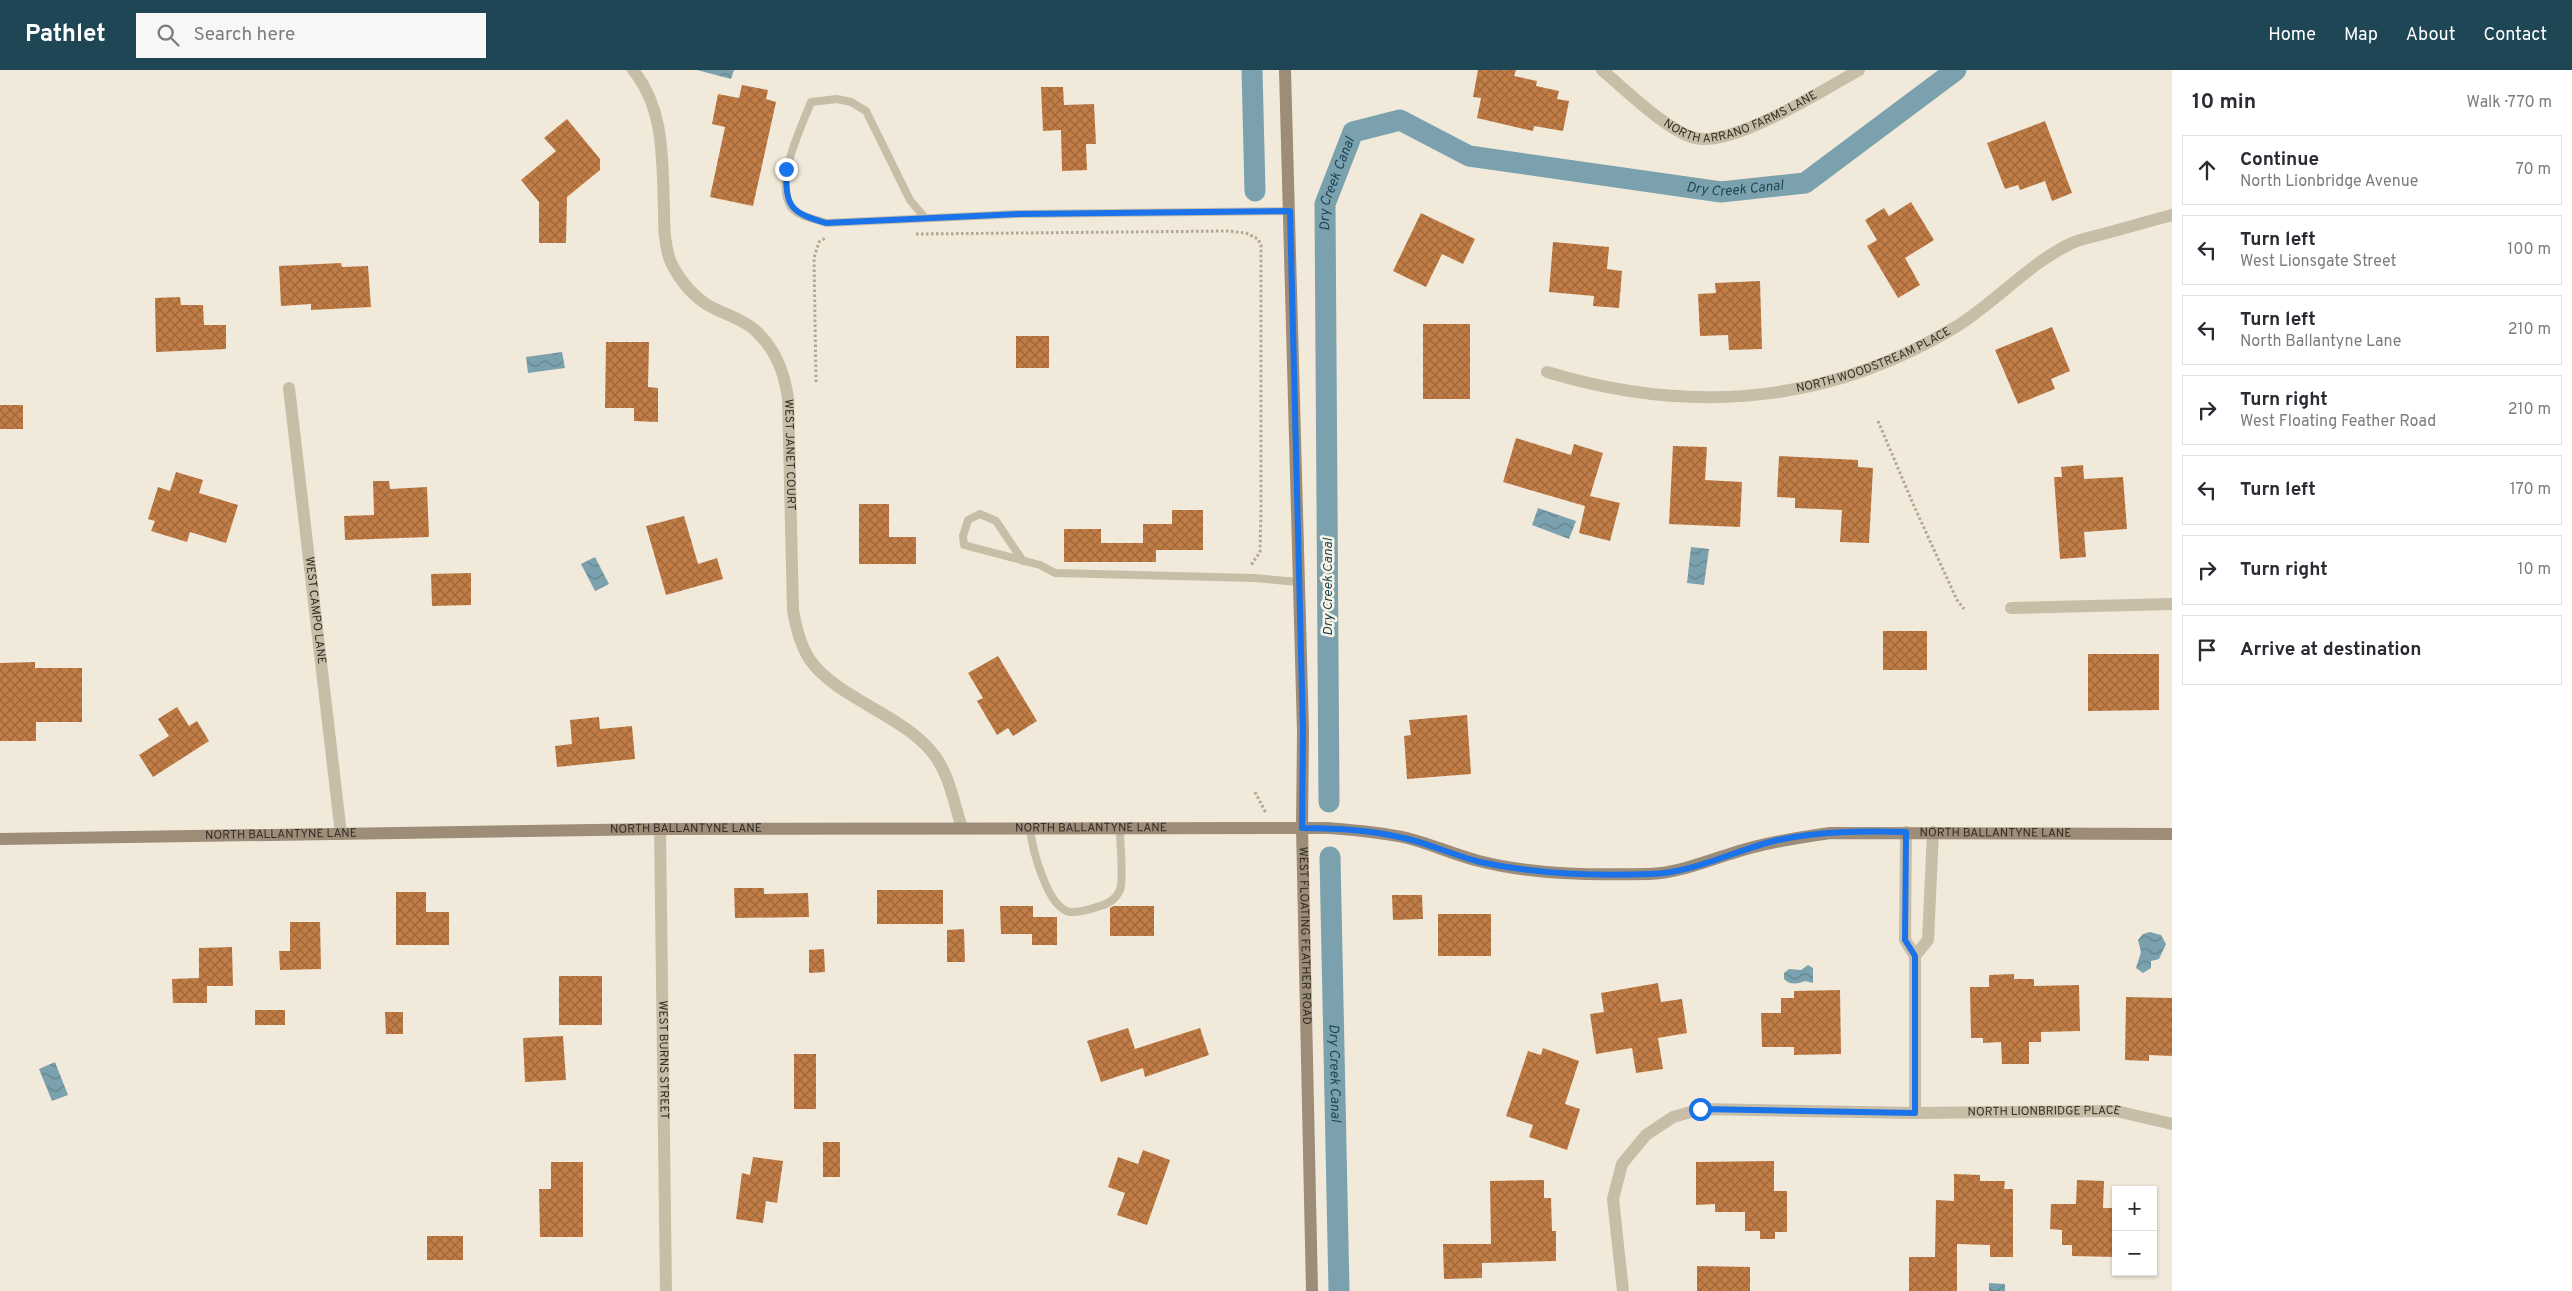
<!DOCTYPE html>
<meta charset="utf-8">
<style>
body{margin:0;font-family:Overpass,sans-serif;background:#f7f7f7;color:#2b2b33}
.controls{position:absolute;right:15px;bottom:15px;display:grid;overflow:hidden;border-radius:0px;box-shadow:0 1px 4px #0004}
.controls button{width:45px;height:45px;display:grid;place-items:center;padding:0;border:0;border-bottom:1px solid #e1e1e2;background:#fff;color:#2b2b33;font:25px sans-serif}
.stop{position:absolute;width:15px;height:15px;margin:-11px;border:4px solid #1a73e8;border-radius:50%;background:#fff}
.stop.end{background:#1a73e8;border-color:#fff;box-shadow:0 1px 5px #0008}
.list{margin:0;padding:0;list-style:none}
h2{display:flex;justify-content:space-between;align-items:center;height:65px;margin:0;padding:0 20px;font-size:21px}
h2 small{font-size:16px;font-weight:400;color:#7c7c81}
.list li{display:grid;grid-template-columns:32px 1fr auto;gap:15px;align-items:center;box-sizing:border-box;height:70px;margin:0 10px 10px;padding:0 10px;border:1px solid #e1e1e2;border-radius:0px}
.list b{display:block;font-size:19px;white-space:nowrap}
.list p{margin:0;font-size:16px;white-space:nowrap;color:#7c7c81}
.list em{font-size:16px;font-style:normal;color:#7c7c81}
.icon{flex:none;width:28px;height:28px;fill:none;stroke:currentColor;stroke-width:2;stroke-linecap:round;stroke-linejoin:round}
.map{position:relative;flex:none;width:2172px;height:1221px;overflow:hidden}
header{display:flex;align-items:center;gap:30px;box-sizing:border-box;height:70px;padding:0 25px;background:#1e4655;color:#fff}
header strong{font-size:24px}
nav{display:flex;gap:28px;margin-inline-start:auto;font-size:18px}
.search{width:350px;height:45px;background:#f7f7f7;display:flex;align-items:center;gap:12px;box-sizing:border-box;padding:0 18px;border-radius:0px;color:#7c7c81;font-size:19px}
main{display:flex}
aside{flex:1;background:#fff}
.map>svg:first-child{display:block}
.water{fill:url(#water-waves)}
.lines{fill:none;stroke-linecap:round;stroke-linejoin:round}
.canal{stroke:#7aa1ad;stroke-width:21}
.building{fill:url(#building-cross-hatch)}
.path{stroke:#b4a791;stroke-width:3;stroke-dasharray:2.5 2.5;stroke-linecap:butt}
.lane{stroke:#c8bda7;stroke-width:8}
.street{stroke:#c8bda7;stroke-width:12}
.secondary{stroke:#9c8c78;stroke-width:12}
.route{stroke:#1a73e8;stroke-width:6}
.labels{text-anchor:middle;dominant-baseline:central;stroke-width:5;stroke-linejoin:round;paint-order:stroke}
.street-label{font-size:12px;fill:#352e27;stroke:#f9f4e6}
.water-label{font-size:14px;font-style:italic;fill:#1e4655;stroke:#f9f4e6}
</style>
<header>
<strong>Pathlet</strong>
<div class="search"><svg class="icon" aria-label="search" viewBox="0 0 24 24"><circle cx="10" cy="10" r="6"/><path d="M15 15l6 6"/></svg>Search here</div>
<nav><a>Home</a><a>Map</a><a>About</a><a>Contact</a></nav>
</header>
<main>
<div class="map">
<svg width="2172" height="1221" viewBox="0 0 2172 1221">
<defs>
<pattern id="water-waves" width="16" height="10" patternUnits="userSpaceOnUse" patternTransform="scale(1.25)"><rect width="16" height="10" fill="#7aa1ad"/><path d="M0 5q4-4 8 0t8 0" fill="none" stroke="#65848d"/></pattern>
<pattern id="building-cross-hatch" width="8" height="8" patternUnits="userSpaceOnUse" patternTransform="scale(1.25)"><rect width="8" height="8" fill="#c27d47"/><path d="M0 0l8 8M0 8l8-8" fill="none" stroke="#9e673b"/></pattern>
</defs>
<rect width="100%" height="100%" fill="#f1eada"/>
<!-- water -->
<g class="water">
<path d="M697 0H734L731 9Z"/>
<path d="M562 282 565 298 528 303 526 287Z"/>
<path d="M1538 438 1576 451 1569 469 1532 455Z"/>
<path d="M1691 477 1709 479 1704 515 1687 513Z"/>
<path d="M595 487 609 514 595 521 581 494Z"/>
<path d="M2150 862 2161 865 2166 874 2159 889 2151 891V898L2143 903 2136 898 2141 882 2138 870 2143 864Z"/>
<path d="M1808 895 1813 898V913L1805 911C1798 914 1789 915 1784 909V903L1789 899 1801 900Z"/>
<path d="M55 992 68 1025 52 1031 39 999Z"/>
<path d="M1989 1213 2005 1214V1221H1989Z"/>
</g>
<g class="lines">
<!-- canal -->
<g class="canal">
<path d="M1252 0 1255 121"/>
<path id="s1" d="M1329 732 1325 134 1353 62 1400 50 1469 86 1721 122 1805 113 1956 0"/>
<path id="s2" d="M1330 787 1339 1221"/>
</g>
</g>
<!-- building -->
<g class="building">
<path d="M1478 0H1516L1514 6 1537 11 1536 16 1559 21 1557 29 1569 31 1563 61 1534 56 1533 61 1477 48 1481 28 1473 27Z"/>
<path d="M742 15 768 20 766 29 776 32 753 136 710 127 725 57 712 54 718 24 739 28Z"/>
<path d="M1041 17H1063L1064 35 1094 34 1096 74H1086L1087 100 1062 101 1061 60 1043 61Z"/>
<path d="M567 49 600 89V100L567 127 566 173H539V132L521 110 556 81 544 68Z"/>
<path d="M2045 51 2072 123 2052 131 2045 111 2020 120 2018 115 2005 119 1987 73Z"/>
<path d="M1911 132 1934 170 1905 188 1920 215 1898 228 1867 176 1877 170 1865 150 1884 138 1889 146Z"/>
<path d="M1421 143 1475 169 1463 194 1442 184 1426 217 1393 201Z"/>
<path d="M1553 172 1609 177 1607 199 1622 201 1619 238 1593 236 1594 226 1549 222Z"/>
<path d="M341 193 342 197 368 196 371 237 311 240V234L281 236 279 196Z"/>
<path d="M1760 211 1762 279 1729 280 1728 265 1700 266 1698 224 1716 223 1715 213Z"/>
<path d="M180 227 181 235H203L204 255H226V279L156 282 155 228Z"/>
<rect x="1423" y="254" width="47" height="75"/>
<path d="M2052 257 2070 301 2051 309 2055 319 2018 334 1995 280Z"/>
<rect x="1016" y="266" width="33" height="32"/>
<path d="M606 272H649L648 317 658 318V352L634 351V338H605Z"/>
<rect x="0" y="335" width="23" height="24"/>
<path d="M1516 368 1571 385 1574 374 1603 383 1590 426 1620 433 1610 471 1579 463 1585 436 1503 412Z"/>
<path d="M1673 376 1707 377 1705 410 1742 412 1740 457 1669 454Z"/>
<path d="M1779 386 1858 390V397L1873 398 1869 473 1840 472 1842 440 1795 438V428L1777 427Z"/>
<path d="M2083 395 2084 409 2123 407 2127 459 2084 462 2086 487 2060 489 2054 407H2062L2061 397Z"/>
<path d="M176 402 203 410 199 423 238 435 226 473 190 462 187 472 151 461 155 451 148 449 158 417 170 421Z"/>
<path d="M373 411H389L390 419 427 417 429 467 345 470 344 446 374 445Z"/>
<path d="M859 434H889V467H916V494H859Z"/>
<path d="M1172 440H1203V480H1156V492H1064V459H1101V473H1143V454H1172Z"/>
<path d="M684 446 698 494 717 488 723 509 666 525 646 456Z"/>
<path d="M471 503V535L432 536 431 504Z"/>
<rect x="1883" y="561" width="44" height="39"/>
<path d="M2088 584H2159V640L2088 641Z"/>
<path d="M998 586 1037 651 1013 666 1008 658 997 665 977 631 983 628 968 603Z"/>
<path d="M35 592V598H82V652H36V671H0V593Z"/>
<path d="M177 637 189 656 197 651 209 671 153 707 139 685 169 666 158 649Z"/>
<path d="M1467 645 1471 704 1407 709 1404 666 1411 665 1409 650Z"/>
<path d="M599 647 600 659 632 656 635 689 557 697 555 676 572 674 570 650Z"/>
<path d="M734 818H764V824L808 823 809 847 735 848Z"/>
<rect x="877" y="820" width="66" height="34"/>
<path d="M396 822H426V842H449V875H396Z"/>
<path d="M1392 825H1422L1423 849 1393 850Z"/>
<path d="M1000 836H1033V847H1057V875H1032V864H1001Z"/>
<path d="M1114 836H1154V866H1110V838Z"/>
<rect x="1438" y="844" width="53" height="42"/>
<path d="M290 852H320L321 899 280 900 279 881H290Z"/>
<path d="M964 859 965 892H947V860Z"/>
<path d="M232 877 233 916H207V933H173L172 909 199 908V878Z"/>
<path d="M824 879 825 902 809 903V880Z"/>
<path d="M2014 904V909H2034V916L2079 915 2080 961 2041 962V972H2029V994H2002L2001 972 1983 973V968H1971L1970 917H1989V905Z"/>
<rect x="559" y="906" width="43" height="49"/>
<path d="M1658 913 1661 932 1682 929 1687 963 1658 968 1663 999 1636 1003 1632 978 1596 984 1590 944 1604 942 1601 923Z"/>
<path d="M1840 920 1841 984 1794 985V977H1762L1761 943H1781V928H1794V921Z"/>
<path d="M2126 927 2172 928V986L2149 985V991L2125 990Z"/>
<rect x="255" y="940" width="30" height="15"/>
<path d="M385 942H403V964H386Z"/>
<path d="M1128 958 1135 979 1200 958 1209 985 1145 1007 1143 998 1101 1012 1087 971Z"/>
<path d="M563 966 566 1010 525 1012 523 968Z"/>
<path d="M1543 978 1579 991 1565 1034 1580 1039 1567 1080 1529 1067 1533 1055 1506 1046 1528 981 1541 985Z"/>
<rect x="794" y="984" width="22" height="55"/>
<rect x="823" y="1072" width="17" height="35"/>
<path d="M1143 1080 1170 1090 1147 1155 1117 1145 1125 1123 1108 1117 1118 1087 1138 1094Z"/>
<path d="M753 1087 783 1091 777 1133 766 1131 763 1153 736 1149 742 1103 750 1105Z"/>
<path d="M1774 1091V1121H1787V1162H1775V1169H1760V1161H1745V1142H1715V1134L1696 1135V1092Z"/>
<path d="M551 1092H583V1167H540L539 1119H551Z"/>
<path d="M1954 1104 1980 1105V1111H2005L2004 1119H2013V1187H1990V1175L1957 1174V1221H1909V1187H1935L1936 1130 1954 1131Z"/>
<path d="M1544 1110V1128H1551L1552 1161H1556V1191L1482 1193V1208L1444 1209 1443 1174H1491L1490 1111Z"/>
<path d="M2077 1110 2104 1111 2103 1138H2116V1187L2072 1186V1175H2062V1160L2050 1159 2051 1134H2076Z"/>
<rect x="427" y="1166" width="36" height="24"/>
<path d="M1697 1196 1750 1197V1221H1697Z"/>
</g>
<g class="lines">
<!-- path -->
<g class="path">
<path d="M916 164 1228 161 1246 163 1258 169 1261 175V440L1260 482 1251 495"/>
<path d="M816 312 814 188 819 172 827 167"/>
<path d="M1878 351 1914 436 1957 530 1964 539"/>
<path d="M1255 722 1266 743"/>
</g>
<!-- lane -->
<g class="lane">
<path d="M925 148 910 130 866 41 851 32 837 29 811 32C801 58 774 112 791 137 799 147 815 149 826 153L1019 144 1290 141"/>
<path d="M1023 491 996 451 980 444 968 450 963 466 964 475 1040 495 1055 503 1254 508 1299 512"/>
<path d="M1030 758C1032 778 1047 838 1070 842 1080 843 1091 839 1100 836 1109 834 1119 827 1121 816 1123 798 1120 777 1120 758"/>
</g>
<!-- street -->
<g class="street">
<path id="s3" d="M633 0C665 39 662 90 664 138 664 156 664 173 670 190 677 207 691 224 706 234 722 244 742 248 756 261 776 280 784 302 788 328L793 540C796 558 800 575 810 590 837 628 900 644 931 681 949 701 954 734 962 758"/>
<path id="s4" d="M1602 0C1625 19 1667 61 1695 68 1732 78 1825 19 1859 0"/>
<path id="s5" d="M1547 302C1689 345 1825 335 1954 258 1995 233 2027 195 2070 174 2080 169 2092 167 2103 164 2126 158 2149 151 2172 145"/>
<path id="s6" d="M289 318 341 764"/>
<path d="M2011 538 2172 534"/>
<path id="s7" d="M660 759 666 1221"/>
<path d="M1906 762 1905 870 1915 886 1928 870 1933 762"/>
<path d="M1915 886V1043"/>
<path id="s8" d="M1623 1221 1613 1129 1622 1094 1646 1065 1673 1047 1701 1039 1915 1043 2116 1041 2172 1054"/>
</g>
<!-- secondary -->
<g class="secondary">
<path id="s9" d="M1285 0 1303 662 1302 757 1312 1221"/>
<path id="s10" d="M0 769 660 759 1328 758C1354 760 1381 762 1407 768 1431 774 1455 785 1479 791 1533 805 1594 805 1649 804 1678 803 1703 792 1730 784 1763 773 1796 768 1830 763L2172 764"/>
</g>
</g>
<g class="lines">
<!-- route -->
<path class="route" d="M786 99C786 138 790 142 826 153L1019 144 1290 141 1303 662 1302 758C1338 758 1373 760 1408 769 1432 775 1456 786 1480 792 1535 804 1594 806 1650 804 1694 803 1735 780 1778 770 1820 761 1863 761 1906 762L1905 870 1915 886V1043L1700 1039"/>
</g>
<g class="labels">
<!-- street labels -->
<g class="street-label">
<text stroke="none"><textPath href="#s4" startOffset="164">NORTH ARRANO FARMS LANE</textPath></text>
<text stroke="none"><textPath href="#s5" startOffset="335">NORTH WOODSTREAM PLACE</textPath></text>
<text stroke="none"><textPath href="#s3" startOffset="444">WEST JANET COURT</textPath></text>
<text stroke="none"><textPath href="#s6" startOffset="224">WEST CAMPO LANE</textPath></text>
<text stroke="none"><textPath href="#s10" startOffset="1091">NORTH BALLANTYNE LANE</textPath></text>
<text stroke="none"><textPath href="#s10" startOffset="686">NORTH BALLANTYNE LANE</textPath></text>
<text stroke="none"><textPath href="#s10" startOffset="2006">NORTH BALLANTYNE LANE</textPath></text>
<text stroke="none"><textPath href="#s10" startOffset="281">NORTH BALLANTYNE LANE</textPath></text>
<text stroke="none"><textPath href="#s9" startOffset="866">WEST FLOATING FEATHER ROAD</textPath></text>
<text stroke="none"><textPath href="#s7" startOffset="231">WEST BURNS STREET</textPath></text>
<text stroke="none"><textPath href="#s8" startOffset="571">NORTH LIONBRIDGE PLACE</textPath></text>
</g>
<!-- water labels -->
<g class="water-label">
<text stroke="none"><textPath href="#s1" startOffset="620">Dry Creek Canal</textPath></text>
<text stroke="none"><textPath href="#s1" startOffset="1070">Dry Creek Canal</textPath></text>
<text transform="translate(1328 517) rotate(-90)">Dry Creek Canal</text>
<text stroke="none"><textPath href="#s2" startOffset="216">Dry Creek Canal</textPath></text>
</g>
</g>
</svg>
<div class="controls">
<button>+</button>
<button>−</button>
</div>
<div class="stop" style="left:1700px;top:1039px"></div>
<div class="stop end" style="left:786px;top:99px"></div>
</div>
<aside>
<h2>10 min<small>Walk · 770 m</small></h2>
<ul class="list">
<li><svg class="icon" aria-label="ahead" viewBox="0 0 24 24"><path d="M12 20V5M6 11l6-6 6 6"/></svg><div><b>Continue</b><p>North Lionbridge Avenue</p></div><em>70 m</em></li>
<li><svg class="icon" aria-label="left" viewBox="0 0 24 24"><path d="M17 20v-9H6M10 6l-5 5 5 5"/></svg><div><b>Turn left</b><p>West Lionsgate Street</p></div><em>100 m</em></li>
<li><svg class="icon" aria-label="left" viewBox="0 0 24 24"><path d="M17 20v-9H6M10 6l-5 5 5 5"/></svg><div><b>Turn left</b><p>North Ballantyne Lane</p></div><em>210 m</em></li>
<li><svg class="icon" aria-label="right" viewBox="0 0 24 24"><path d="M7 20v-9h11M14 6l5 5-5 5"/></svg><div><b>Turn right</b><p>West Floating Feather Road</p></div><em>210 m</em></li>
<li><svg class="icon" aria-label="left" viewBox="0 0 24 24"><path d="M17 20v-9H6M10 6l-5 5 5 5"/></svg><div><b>Turn left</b></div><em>170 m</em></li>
<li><svg class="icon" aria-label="right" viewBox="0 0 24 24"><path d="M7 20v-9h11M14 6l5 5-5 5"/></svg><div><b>Turn right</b></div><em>10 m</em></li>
<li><svg class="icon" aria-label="arrive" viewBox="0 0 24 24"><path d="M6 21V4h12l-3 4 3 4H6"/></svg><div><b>Arrive at destination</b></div></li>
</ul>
</aside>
</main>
